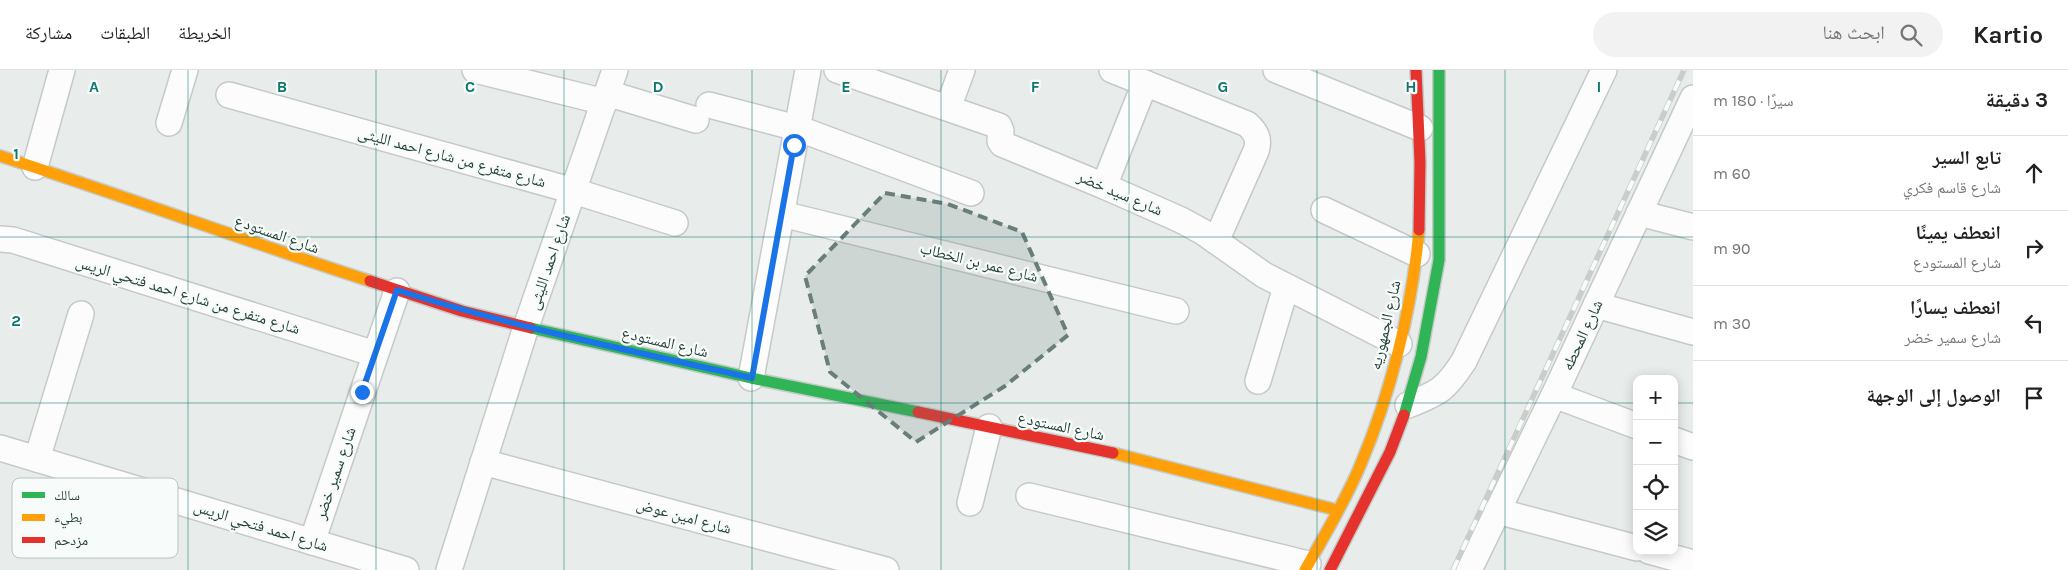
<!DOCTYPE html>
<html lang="ar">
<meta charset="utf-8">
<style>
body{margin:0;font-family:Karla,"Noto Naskh Arabic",sans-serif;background:#f2f2f2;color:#222;direction:rtl}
.controls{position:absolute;right:15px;bottom:15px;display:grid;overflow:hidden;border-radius:10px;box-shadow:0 2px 12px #0003}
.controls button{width:45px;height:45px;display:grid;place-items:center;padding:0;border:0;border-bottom:1px solid #e0e0e0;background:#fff;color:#222;font:25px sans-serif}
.stop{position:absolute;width:15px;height:15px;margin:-11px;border:4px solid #1a73e8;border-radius:50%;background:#fff}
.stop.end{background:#1a73e8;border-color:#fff;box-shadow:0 1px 5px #0008}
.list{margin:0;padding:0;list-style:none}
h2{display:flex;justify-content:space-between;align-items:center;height:65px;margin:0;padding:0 20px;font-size:21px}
h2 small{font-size:16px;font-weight:400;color:#767676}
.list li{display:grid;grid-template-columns:32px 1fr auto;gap:15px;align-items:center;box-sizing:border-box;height:75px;padding:0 20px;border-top:1px solid #e0e0e0}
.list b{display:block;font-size:19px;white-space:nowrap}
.list p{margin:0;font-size:16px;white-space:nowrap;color:#767676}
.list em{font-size:16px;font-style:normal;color:#767676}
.icon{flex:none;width:28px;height:28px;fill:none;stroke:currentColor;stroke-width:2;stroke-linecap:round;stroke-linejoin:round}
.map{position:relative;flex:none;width:1693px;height:500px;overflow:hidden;direction:ltr}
header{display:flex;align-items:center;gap:30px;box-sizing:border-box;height:70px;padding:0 25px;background:#fff;border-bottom:1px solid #e0e0e0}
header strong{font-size:24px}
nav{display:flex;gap:28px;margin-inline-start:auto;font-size:18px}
.search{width:350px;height:45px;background:#f2f2f2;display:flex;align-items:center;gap:12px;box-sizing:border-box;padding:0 18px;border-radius:28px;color:#767676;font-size:19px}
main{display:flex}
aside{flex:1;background:#fff}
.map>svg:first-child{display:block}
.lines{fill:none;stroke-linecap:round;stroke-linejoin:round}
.street-casing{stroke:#c5cac8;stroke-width:28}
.fast-casing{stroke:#c3cbc8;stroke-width:14}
.slow-casing{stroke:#c3cbc8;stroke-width:14}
.jam-casing{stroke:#c3cbc8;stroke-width:14}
.street{stroke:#fcfcfc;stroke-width:25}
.fast{stroke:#30b455;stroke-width:11}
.slow{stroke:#ff9f0a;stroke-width:11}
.jam{stroke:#e5322d;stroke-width:11}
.rail-casing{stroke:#c9cdcc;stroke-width:5.5}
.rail{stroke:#f7fbf9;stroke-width:4;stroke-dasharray:11;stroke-linecap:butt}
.route{stroke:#1a73e8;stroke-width:6}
.marked{fill:#697e78;fill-opacity:0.2;stroke:#697e78;stroke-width:4;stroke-dasharray:10 6;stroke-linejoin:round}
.grid{fill:none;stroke:#0f766e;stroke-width:1;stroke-opacity:0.55}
.labels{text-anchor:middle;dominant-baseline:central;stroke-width:4.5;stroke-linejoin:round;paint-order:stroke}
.street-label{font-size:16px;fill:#24423a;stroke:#f7fbf9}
.key{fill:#f7fbf9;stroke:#b8c4c0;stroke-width:1}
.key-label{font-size:14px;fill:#24423a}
.grid-label{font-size:16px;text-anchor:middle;font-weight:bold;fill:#0f766e;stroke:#f7fbf9;stroke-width:4.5;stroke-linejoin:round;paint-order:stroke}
</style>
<header>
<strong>Kartio</strong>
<div class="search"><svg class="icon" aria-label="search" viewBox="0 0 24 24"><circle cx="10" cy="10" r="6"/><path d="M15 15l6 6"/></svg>ابحث هنا</div>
<nav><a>الخريطة</a><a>الطبقات</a><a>مشاركة</a></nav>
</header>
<main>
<aside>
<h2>3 دقيقة<small>سيرًا · 180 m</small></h2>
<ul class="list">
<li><svg class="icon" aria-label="ahead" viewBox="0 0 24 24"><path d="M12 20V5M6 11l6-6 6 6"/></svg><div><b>تابع السير</b><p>شارع قاسم فكري</p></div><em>60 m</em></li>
<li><svg class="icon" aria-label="right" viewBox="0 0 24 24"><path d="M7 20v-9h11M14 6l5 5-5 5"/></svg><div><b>انعطف يمينًا</b><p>شارع المستودع</p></div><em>90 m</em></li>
<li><svg class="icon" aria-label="left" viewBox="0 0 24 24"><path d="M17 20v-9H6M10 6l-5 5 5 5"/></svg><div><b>انعطف يسارًا</b><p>شارع سمير خضر</p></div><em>30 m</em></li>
<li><svg class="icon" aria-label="arrive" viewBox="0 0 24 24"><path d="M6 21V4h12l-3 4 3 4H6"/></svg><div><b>الوصول إلى الوجهة</b></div></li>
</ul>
</aside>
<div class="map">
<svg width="1693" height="500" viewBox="0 0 1693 500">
<rect width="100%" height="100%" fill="#e8edeb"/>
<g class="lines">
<!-- street casing -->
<g class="street-casing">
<g id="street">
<path d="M475 0 605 32"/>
<path d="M837 0 999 56 1001 61 1000 71 1002 74 1104 116 1181 150 1203 162 1264 205 1399 274"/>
<path d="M1112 0 1247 54C1256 62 1260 69 1256 81L1216 171"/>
<path d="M1276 0 1420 58"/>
<path d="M607 23 696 50"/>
<path d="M229 25 574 121 675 153"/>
<path d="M709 35 797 58 971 123"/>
<path d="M948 38 962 0"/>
<path d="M169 53 185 0"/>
<path d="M35 97 62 0"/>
<path d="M1104 116 1145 13"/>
<path d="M1324 140 1417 184"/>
<path d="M1639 143 1693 157"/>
<path d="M782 144 1176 241"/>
<path d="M0 169 13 170 375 284"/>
<path d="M1596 235 1693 262"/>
<path d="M751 308 808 0"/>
<path d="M1258 311 1286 217"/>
<path d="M1554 325 1637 356"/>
<path d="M1408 335C1439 323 1446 319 1464 291L1604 0"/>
<path d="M1674 370 1693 377"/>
<path d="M0 378 406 500"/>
<path d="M37 389 81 244"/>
<path d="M483 392 886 500"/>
<path d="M1029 426 1308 494"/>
<path d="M970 433 989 357"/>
<path d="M1497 441 1637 478"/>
<path d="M312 472 397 221"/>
<path d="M1649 481 1693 493"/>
<path d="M449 500 526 257 615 0"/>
<path d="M1469 500 1554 325 1693 28"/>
</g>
</g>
<!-- fast casing -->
<g class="fast-casing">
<g id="fast">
<path d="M531 258 751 308 918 342"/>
<path d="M1404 345 1421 287 1439 190V0"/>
</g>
</g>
<!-- slow casing -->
<g class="slow-casing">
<g id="slow">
<path d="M0 86C124 126 246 171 370 211"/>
<path d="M1113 383 1337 440"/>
<path d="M1305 500C1324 466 1345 432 1360 396 1391 323 1412 239 1419 160"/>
</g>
</g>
<!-- jam casing -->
<g class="jam-casing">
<g id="jam">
<path d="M1416 0 1420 92 1419 160"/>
<path d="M370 211 462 241 531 258"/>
<path d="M918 342 1113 383"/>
<path d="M1330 500 1390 382 1404 345"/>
</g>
</g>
<!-- street -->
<use href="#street" class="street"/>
<!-- fast -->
<use href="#fast" class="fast"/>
<!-- slow -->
<use href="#slow" class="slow"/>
<!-- jam -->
<use href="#jam" class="jam"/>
<!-- rail casing -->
<g class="rail-casing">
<path id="rail" d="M1453 500 1684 0"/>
</g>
<!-- rail -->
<use href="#rail" class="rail"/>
</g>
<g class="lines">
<!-- route -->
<path class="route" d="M362 322 397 220C513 257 632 281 752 308L794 75"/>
</g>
<!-- marked area -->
<path class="marked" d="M885 123 948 134 1022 162 1068 265 1005 316 916 372 830 302 805 206Z"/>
<!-- grid -->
<path class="grid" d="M188 0V500M376 0V500M564 0V500M752 0V500M941 0V500M1129 0V500M1317 0V500M1505 0V500M0 167H1693M0 333H1637M1674 333H1693"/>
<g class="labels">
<!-- street labels -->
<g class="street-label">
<text transform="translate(452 87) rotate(15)">شارع متفرع من شارع احمد الليثى</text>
<text transform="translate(1120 123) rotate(23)">شارع سيد خضر</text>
<text transform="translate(277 164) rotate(19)">شارع المستودع</text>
<text transform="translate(549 192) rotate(-71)">شارع احمد الليثى</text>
<text transform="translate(979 192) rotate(14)">شارع عمر بن الخطاب</text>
<text transform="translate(188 225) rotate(17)">شارع متفرع من شارع احمد فتحي الريس</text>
<text transform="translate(1385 255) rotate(-77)">شارع الجمهوريه</text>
<text transform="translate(1582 265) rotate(-65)">شارع المحطه</text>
<text transform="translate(665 272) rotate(13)">شارع المستودع</text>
<text transform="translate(1061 356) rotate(12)">شارع المستودع</text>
<text transform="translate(335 403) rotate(-71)">شارع سمير خضر</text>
<text transform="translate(684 446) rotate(15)">شارع امين عوض</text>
<text transform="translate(261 456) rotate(17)">شارع احمد فتحي الريس</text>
</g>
</g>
<!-- legend -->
<rect x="12" y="408" width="166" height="80" rx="8" class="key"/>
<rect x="22" y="422" width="23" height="6" fill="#30b455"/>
<rect x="22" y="444" width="23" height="7" fill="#ff9f0a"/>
<rect x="22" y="467" width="23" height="6" fill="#e5322d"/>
<g class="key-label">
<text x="54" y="430">سالك</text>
<text x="54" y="452">بطيء</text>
<text x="54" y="475">مزدحم</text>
</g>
<g class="grid-label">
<text x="94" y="22">A</text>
<text x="282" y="22">B</text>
<text x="470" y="22">C</text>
<text x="658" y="22">D</text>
<text x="846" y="22">E</text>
<text x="1035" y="22">F</text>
<text x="1223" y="22">G</text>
<text x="1411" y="22">H</text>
<text x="1599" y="22">I</text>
<text x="16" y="89">1</text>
<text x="16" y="256">2</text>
</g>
</svg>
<div class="controls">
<button>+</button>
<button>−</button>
<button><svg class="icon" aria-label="locate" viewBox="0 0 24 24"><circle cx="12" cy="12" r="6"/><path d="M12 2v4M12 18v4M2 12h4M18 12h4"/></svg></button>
<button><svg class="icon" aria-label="layers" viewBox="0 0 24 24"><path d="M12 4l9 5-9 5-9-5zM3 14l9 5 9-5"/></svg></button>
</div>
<div class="stop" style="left:794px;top:75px"></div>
<div class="stop end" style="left:362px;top:322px"></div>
</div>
</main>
